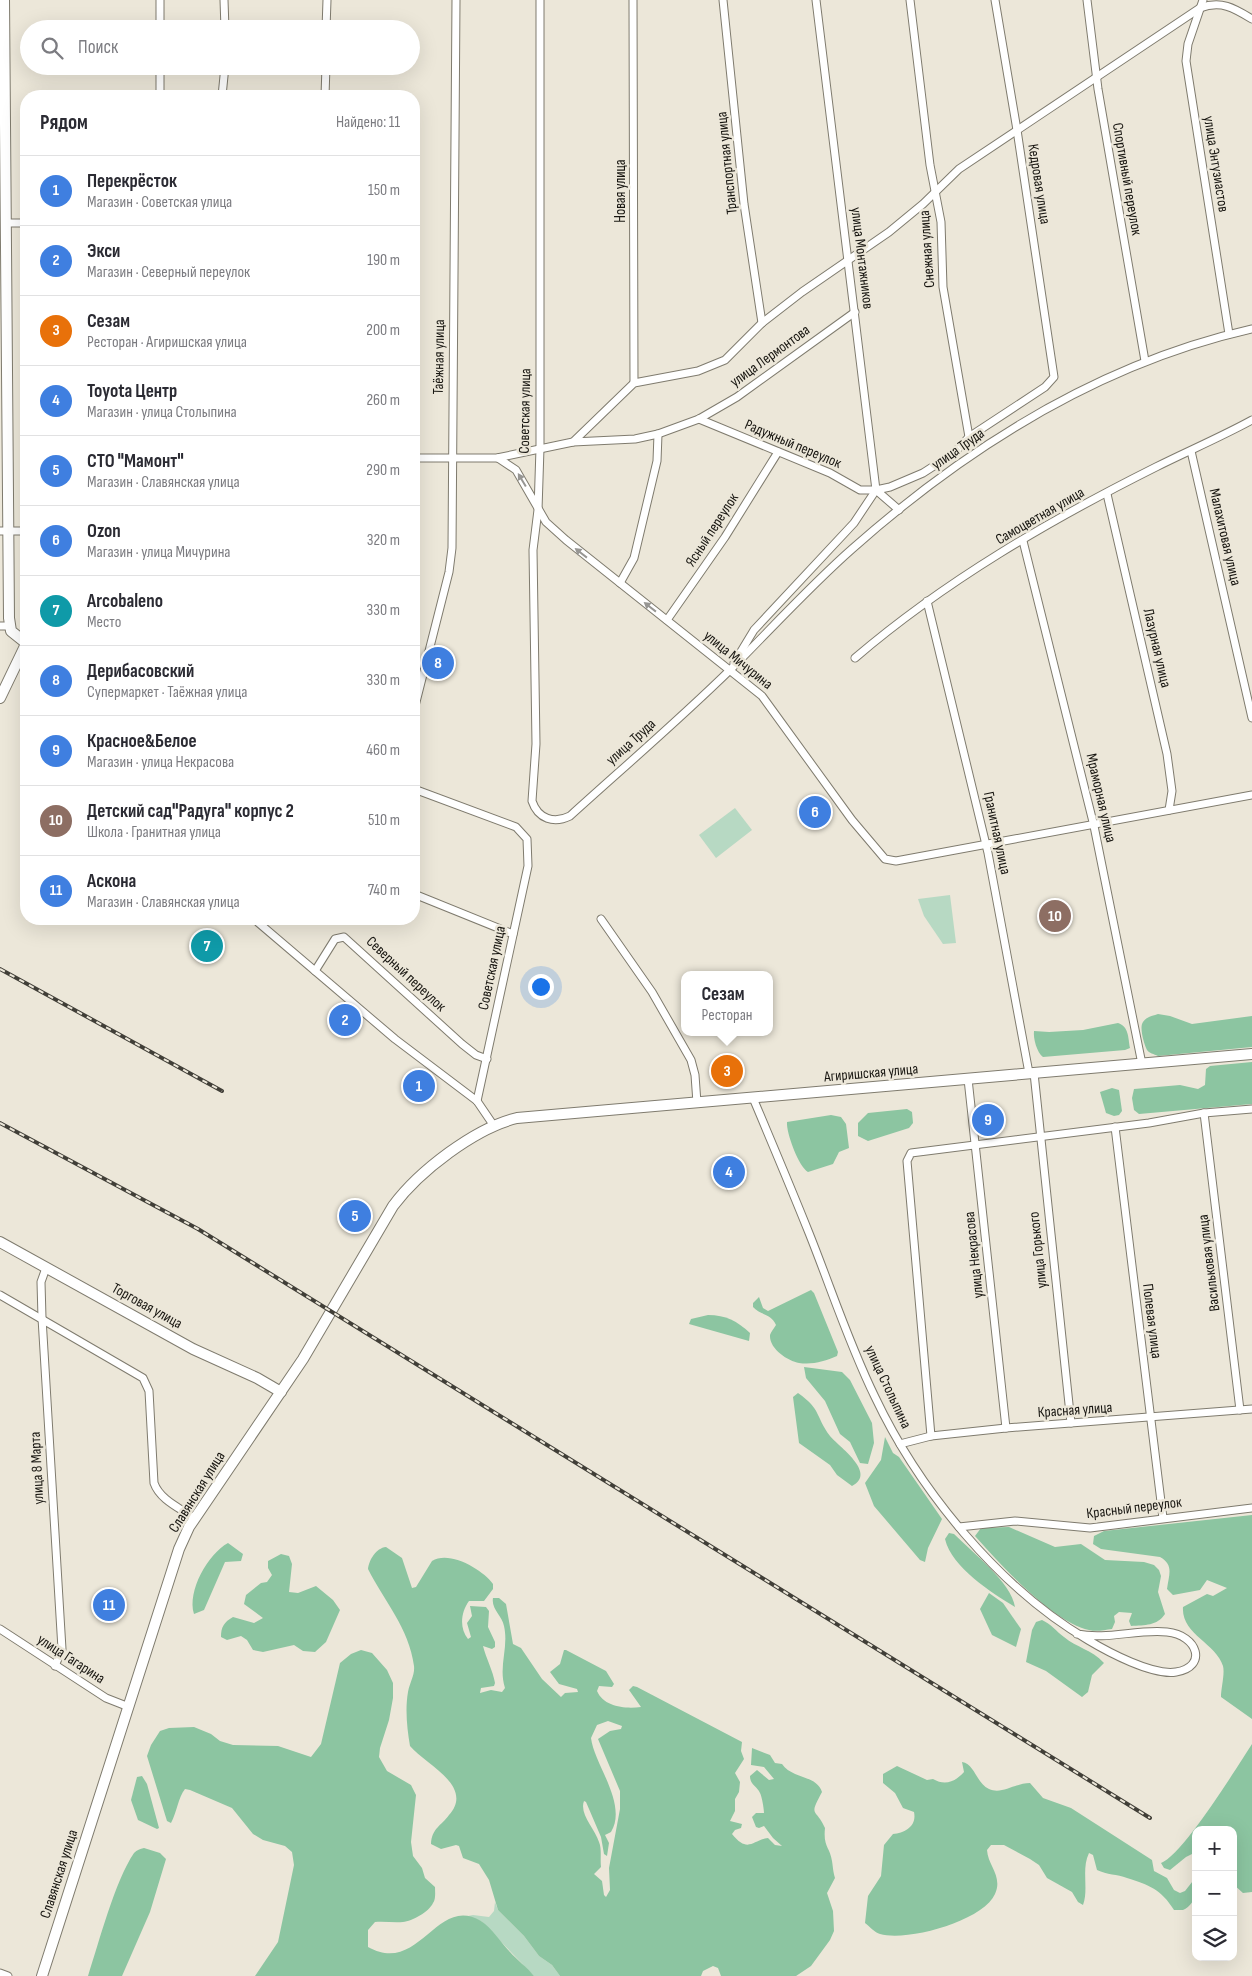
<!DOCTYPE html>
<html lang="ru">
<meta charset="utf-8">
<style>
body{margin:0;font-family:"Sofia Sans Condensed",sans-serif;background:#f7f7f7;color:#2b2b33}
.controls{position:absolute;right:15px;bottom:15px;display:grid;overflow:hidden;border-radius:10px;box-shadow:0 5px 20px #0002}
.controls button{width:45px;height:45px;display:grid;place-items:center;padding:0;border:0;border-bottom:1px solid #e1e1e2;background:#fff;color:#2b2b33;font:25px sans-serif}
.you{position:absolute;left:540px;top:986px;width:18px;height:18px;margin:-12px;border:4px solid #fff;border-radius:50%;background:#1a73e8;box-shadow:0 0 0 8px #1a73e833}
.badge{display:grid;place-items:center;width:32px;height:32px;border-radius:50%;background:#6d602d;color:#fff;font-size:16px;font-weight:700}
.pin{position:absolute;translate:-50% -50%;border:2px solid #fff;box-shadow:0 1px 5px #0006}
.popup{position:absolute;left:681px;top:971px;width:92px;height:65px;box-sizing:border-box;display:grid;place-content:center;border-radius:10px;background:#fff;filter:drop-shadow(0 1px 4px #0005);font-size:16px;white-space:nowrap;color:#7c7c81}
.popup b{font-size:19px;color:#2b2b33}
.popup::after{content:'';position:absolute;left:50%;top:100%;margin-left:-10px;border:10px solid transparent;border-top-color:#fff}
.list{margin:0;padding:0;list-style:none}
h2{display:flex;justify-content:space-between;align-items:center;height:65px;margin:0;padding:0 20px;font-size:21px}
h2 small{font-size:16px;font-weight:400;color:#7c7c81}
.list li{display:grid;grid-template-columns:32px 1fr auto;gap:15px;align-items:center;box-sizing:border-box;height:70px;padding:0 20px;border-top:1px solid #e1e1e2}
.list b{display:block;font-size:19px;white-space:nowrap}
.list p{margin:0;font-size:16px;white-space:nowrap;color:#7c7c81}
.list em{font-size:16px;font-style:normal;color:#7c7c81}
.icon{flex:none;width:28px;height:28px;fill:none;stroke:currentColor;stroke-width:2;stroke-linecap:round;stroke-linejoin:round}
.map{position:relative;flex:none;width:1252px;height:1976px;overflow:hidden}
.search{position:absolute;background:#fff;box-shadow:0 5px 20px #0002;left:20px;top:20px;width:400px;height:55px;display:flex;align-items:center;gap:12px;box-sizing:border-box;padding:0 18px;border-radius:28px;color:#7c7c81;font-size:19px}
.panel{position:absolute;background:#fff;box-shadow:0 5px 20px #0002;left:20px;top:90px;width:400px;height:835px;border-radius:20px}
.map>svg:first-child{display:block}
.green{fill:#b7d9c3}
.forest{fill:#8cc5a1;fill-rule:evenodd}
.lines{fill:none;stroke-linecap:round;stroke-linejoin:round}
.street-casing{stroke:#7f7b6e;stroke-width:9}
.secondary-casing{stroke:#7f7b6e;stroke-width:12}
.street{stroke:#fff;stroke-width:7}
.secondary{stroke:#fff;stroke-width:10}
.rail-casing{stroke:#413f38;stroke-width:4}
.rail{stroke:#ece7d9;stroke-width:2;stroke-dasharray:5.5;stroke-linecap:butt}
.oneway{fill:#979693}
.labels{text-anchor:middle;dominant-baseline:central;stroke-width:5;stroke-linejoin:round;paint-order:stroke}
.street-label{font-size:15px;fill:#171510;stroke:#ece7d9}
</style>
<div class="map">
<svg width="1252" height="1976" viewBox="0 0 1252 1976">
<rect width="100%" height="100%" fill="#ece7d9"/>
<!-- green -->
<g class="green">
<path d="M735 808 752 830 716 858 699 835Z"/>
<path d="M950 895 956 943 943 944 924 916 918 899Z"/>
<path d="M495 1902 498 1910 524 1936 539 1956 552 1965 560 1976H534L481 1921 458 1918 473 1915 489 1917 494 1911Z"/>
</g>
<!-- forest -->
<g class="forest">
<path d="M1158 1014 1170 1016 1192 1024 1252 1016V1047L1158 1056C1154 1054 1149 1053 1147 1050 1144 1044 1139 1027 1143 1022 1146 1017 1152 1016 1158 1014Z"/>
<path d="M1118 1023C1129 1027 1128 1037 1130 1048L1125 1050 1043 1057C1037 1053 1033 1038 1034 1031L1049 1032 1083 1030Z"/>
<path d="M1252 1062V1104L1139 1114 1134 1110 1132 1098 1134 1089 1180 1085 1198 1089 1205 1085 1206 1069 1210 1066Z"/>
<path d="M1112 1088 1119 1090 1122 1111 1119 1115 1114 1116 1106 1113 1100 1092Z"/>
<path d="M907 1109 912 1112 913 1123 909 1128 868 1141 858 1136V1123L868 1113Z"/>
<path d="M831 1115 841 1117 846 1124 849 1148 839 1152 833 1164 808 1172C799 1167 786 1133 787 1122Z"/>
<path d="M811 1290 814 1293 838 1352 837 1356C825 1361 813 1365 799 1363 788 1361 769 1349 770 1335 771 1332 774 1328 776 1325 772 1314 760 1315 753 1307V1303L759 1297 763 1308 768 1311Z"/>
<path d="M708 1315C726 1315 737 1321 750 1333L749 1341 689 1324 691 1319Z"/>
<path d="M804 1367 842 1372 850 1380 872 1423 874 1443 868 1464 860 1463 850 1442 840 1434 825 1401 806 1378Z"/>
<path d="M798 1393C822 1410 815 1416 830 1436 838 1446 878 1473 852 1486L837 1475 830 1465 799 1443 793 1397Z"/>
<path d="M885 1437 893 1453 899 1457 942 1519 928 1548 925 1562 920 1560 874 1506 865 1483 881 1460Z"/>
<path d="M1252 1515V1719L1221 1697C1221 1688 1225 1674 1223 1666 1216 1643 1181 1634 1183 1607L1207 1594 1213 1596 1227 1588 1207 1580 1200 1590 1173 1595 1167 1589C1169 1574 1174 1565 1160 1557L1101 1549 1093 1544 1094 1536 1104 1531Z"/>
<path d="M1009 1527 1055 1547 1081 1544 1105 1560 1144 1562 1154 1565 1159 1570 1161 1576 1158 1592 1165 1614C1157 1626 1145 1625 1131 1626L1129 1621 1132 1613 1119 1612 1114 1616 1115 1622 1112 1629C1104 1630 1097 1632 1089 1630 1053 1623 999 1563 975 1536L981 1528Z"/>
<path d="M949 1533 954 1534C971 1551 1012 1583 1015 1607 991 1592 952 1568 945 1539Z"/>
<path d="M228 1543 243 1554 241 1561 225 1562 204 1610 194 1614C187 1591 208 1554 228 1543Z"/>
<path d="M386 1547 402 1558 412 1588 416 1587 432 1561C450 1550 483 1570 493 1584V1589L484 1601H469C461 1612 459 1628 468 1639L471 1637 467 1623 472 1616 470 1606 486 1607 489 1611 488 1627 495 1642V1647L492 1649 483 1646C486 1658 493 1671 495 1683L494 1686 481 1688 480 1693 491 1690 502 1692 505 1688C498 1666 509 1648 504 1626 502 1615 491 1609 493 1598H499L506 1604 513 1644 521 1648 542 1679 561 1697 565 1693 578 1692 577 1689 559 1684 550 1672 560 1664 564 1650H566L606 1671 614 1684 612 1687 599 1686 597 1691C604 1707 625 1709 641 1707L629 1690 633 1686 637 1687 742 1742 741 1751 744 1759 735 1773 740 1782 739 1792 735 1799V1811L730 1821 742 1824 741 1828 735 1830 732 1834C748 1854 753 1840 768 1838L775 1845 782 1846 773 1838 764 1826 759 1828 756 1827 752 1817 756 1813H764C764 1809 762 1797 760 1793 757 1786 750 1785 750 1776L757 1770 769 1780 774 1779 764 1767 751 1765 752 1748 770 1755 775 1763 782 1764C792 1779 817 1775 822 1792 808 1818 816 1807 825 1828 823 1847 830 1847 832 1861 833 1867 833 1871 835 1878L827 1893 833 1911 834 1931 830 1940 811 1966 796 1976H721L718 1968 713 1966 703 1971 701 1976H560L552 1965 539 1956 524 1936 498 1910 489 1880 479 1864 463 1858 459 1846 456 1845 441 1849 431 1844C432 1828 441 1826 449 1815 475 1786 425 1764 410 1746 407 1729 405 1709 408 1692 410 1682 415 1675 414 1666 409 1628 384 1601 368 1569 369 1560 376 1548 386 1547ZM608 1721 622 1726 621 1729 610 1731 598 1739 620 1791V1809L609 1868 610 1890 606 1897 604 1895 602 1881 594 1874 601 1867C600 1859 602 1849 599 1842 595 1829 579 1814 584 1801L586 1802 601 1837 604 1854 607 1856 609 1843 605 1835 611 1832C628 1804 594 1764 591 1738L597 1725Z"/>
<path d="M281 1554 289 1556 292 1564 289 1592 298 1593 316 1586 333 1600 340 1610 326 1642 315 1652 303 1651 294 1645 263 1652 253 1650 247 1640 241 1636 227 1640 221 1637C221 1627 224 1622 233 1617L254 1623 263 1618 244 1604 246 1595 261 1583 267 1582 272 1575 268 1568V1561Z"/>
<path d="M989 1593 1003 1603 1021 1629 1016 1647 992 1635 980 1609Z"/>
<path d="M1042 1620C1051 1624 1056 1631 1064 1637 1077 1648 1091 1649 1104 1663L1092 1675 1088 1692 1082 1697 1046 1671 1026 1662 1032 1630 1036 1622Z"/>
<path d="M361 1650 372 1653 387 1670 393 1683V1698L389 1720 380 1748 379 1757 387 1771 411 1785 416 1795 411 1842 413 1856 422 1868 425 1878 435 1887C435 1892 436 1899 433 1903 429 1912 412 1921 403 1922 394 1923 384 1921 375 1922L368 1930V1947C420 1976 436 1894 481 1921 492 1928 501 1943 510 1952 517 1960 527 1967 534 1976H255L278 1942 294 1865 292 1852 285 1846 263 1840 253 1834 232 1808 190 1790 185 1789C178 1798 177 1812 171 1823L167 1821 147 1756 151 1745 160 1731 169 1728 194 1727 211 1734 220 1741 233 1745 278 1746 311 1757 321 1744 340 1663 351 1654Z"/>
<path d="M1252 1744V1892L1243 1893 1233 1884V1830H1196V1852L1186 1857 1170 1870 1164 1868 1161 1863C1183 1855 1237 1767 1252 1744Z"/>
<path d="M962 1762C975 1764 976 1783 989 1789 1002 1795 1015 1783 1030 1783L1043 1798 1071 1808 1152 1860 1154 1871 1167 1878 1174 1890 1180 1893 1185 1891 1196 1877C1196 1891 1197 1903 1183 1910H1174C1161 1889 1149 1885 1127 1878 1117 1874 1107 1875 1097 1870L1093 1855 1089 1853C1081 1869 1089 1889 1083 1905L1078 1902 1072 1892 1047 1878 1039 1865 1030 1859 1004 1845H991L987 1850C988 1866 1003 1876 995 1894 983 1921 907 1942 880 1934 875 1933 869 1926 865 1923L868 1896 881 1876 884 1845 893 1834C905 1833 917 1826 914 1812L903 1808 895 1793 883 1783V1774L897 1766 927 1780 933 1779C945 1786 955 1782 964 1772Z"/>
<path d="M142 1776 147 1784 159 1828 157 1829 138 1820 131 1800 137 1777Z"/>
<path d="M144 1848 160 1853 166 1859 150 1912 122 1976H88C99 1942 115 1881 134 1853 137 1850 140 1849 144 1848Z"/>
</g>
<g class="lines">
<!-- street casing -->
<g class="street-casing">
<g id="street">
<path d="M224 0 225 29"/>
<path d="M540 0V448L538 510 533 550 536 744 532 801C538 819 554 824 570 816 624 767 679 720 731 669 771 629 810 586 852 549 967 447 1101 363 1252 329"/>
<path d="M633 0 634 383"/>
<path d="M723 0 744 204 762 323"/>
<path d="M816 0 876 490 899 510"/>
<path d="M910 0 930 165 941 222 943 287 969 437"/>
<path d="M1087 0 1098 89 1145 361"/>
<path d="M1203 0 1188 44 1186 61 1229 334"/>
<path d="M160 29V0"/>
<path d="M326 29 327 0"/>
<path d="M160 96V66"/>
<path d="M222 96 225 66"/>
<path d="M325 96 326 66"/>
<path d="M6 223H26"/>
<path d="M699 419 830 473 860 490H876"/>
<path d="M573 442 635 439 658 434 699 419 737 397 855 312"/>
<path d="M1191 451 1252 718"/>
<path d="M414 458H497L573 442 634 383 698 371 725 360 762 323 802 292 889 232 923 204 959 169 1200 8C1221 0 1234 8 1252 19"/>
<path d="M498 458 516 470 546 522 566 540 762 696 852 820 885 859 896 861 1252 795"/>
<path d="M1107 494 1167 754 1172 791 1169 810"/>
<path d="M0 531H26"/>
<path d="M1023 541 1094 826 1142 1064"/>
<path d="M620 583 634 558 657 461 658 434"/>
<path d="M927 601 988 853 1029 1073"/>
<path d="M667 620 725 537 778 452"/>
<path d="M0 626H10"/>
<path d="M855 658C945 581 1050 520 1156 467 1188 451 1221 437 1252 420"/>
<path d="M734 663 754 630 854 523 876 490 890 487 923 473 954 453 969 437 1045 387 1054 377 1017 130 995 0"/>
<path d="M414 710 449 572 452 548 456 0"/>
<path d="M414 789 516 827 527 839 528 866 477 1101"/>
<path d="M414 894 513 934"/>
<path d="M254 919 395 1039 477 1101 494 1126"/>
<path d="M601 919 652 992 691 1060 695 1075 697 1103"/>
<path d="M315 971 335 939 344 937 462 1044 476 1055 487 1059"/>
<path d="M1034 1073 1071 1423"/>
<path d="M968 1079 1006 1428"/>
<path d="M753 1098C772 1143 791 1188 809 1233 831 1288 849 1344 875 1397 919 1490 999 1588 1088 1640 1108 1652 1153 1676 1176 1672 1208 1667 1198 1635 1167 1632 1137 1629 1107 1640 1077 1634"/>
<path d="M1204 1113 1240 1410"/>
<path d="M1115 1127 1163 1518"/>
<path d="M46 1268 41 1282 42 1318 62 1649 55 1666"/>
<path d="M0 1295 143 1378 149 1391 154 1483C160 1500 180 1508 194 1518"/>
<path d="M931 1436 907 1161 911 1153 1149 1123 1204 1113 1252 1109"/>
<path d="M900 1444 931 1436 1006 1428 1252 1409"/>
<path d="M959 1527 1015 1521 1090 1528 1252 1508"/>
<path d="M0 1629 106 1698 129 1707"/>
<path d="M0 1973 8 1976"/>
</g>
</g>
<!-- secondary casing -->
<g class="secondary-casing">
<g id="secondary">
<path d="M4 0 9 618 11 631 26 643"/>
<path d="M0 698 26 644"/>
<path d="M0 1242 193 1349 257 1378 281 1392"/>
<path d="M42 1976 179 1549 189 1527 303 1359 393 1206C419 1171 475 1128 517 1118L1252 1054"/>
</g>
</g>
<!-- street -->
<use href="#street" class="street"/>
<!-- secondary -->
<use href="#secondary" class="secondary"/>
<!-- rail casing -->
<g class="rail-casing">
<g id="rail">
<path d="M0 969 222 1091"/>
<path d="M0 1123 198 1229 1150 1818"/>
</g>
</g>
<!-- rail -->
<use href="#rail" class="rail"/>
</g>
<!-- one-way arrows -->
<defs><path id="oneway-solid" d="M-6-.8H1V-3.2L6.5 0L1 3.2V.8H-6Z" transform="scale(1.25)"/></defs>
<g class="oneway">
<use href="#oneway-solid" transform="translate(522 480) rotate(-121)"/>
<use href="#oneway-solid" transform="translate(581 553) rotate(-142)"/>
<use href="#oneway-solid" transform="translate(650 607) rotate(-142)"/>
</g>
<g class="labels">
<!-- street labels -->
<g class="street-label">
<text transform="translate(727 163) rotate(-96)">Транспортная улица</text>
<text transform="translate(1216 164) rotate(81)">улица Энтузиастов</text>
<text transform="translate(1127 179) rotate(80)">Спортивный переулок</text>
<text transform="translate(1039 184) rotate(81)">Кедровая улица</text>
<text transform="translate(620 191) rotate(-90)">Новая улица</text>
<text transform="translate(927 249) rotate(-94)">Снежная улица</text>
<text transform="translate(862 258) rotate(83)">улица Монтажников</text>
<text transform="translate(770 356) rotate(-36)">улица Лермонтова</text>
<text transform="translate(439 357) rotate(-89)">Таёжная улица</text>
<text transform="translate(525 411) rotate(-89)">Советская улица</text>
<text transform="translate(793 444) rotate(23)">Радужный переулок</text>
<text transform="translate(958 449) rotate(-35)">улица Труда</text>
<text transform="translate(1040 516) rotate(-30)">Самоцветная улица</text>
<text transform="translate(712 530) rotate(-57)">Ясный переулок</text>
<text transform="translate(1225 537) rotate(77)">Малахитовая улица</text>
<text transform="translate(1157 648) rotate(77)">Лазурная улица</text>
<text transform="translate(738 660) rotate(39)">улица Мичурина</text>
<text transform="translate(631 742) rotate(-42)">улица Труда</text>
<text transform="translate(1101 798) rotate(77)">Мраморная улица</text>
<text transform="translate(997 833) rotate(78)">Гранитная улица</text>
<text transform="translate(492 968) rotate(-78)">Советская улица</text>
<text transform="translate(406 974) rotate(43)">Северный переулок</text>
<text transform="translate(871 1073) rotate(-5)">Агиришская улица</text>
<text transform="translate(1038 1250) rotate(-96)">улица Горького</text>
<text transform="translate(974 1255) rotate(-96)">улица Некрасова</text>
<text transform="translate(1209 1263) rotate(-97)">Васильковая улица</text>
<text transform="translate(147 1306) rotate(29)">Торговая улица</text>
<text transform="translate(1152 1321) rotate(83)">Полевая улица</text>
<text transform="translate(888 1387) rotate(65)">улица Столыпина</text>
<text transform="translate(1075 1410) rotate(-4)">Красная улица</text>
<text transform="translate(37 1468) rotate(-93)">улица 8 Марта</text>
<text transform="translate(197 1492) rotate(-58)">Славянская улица</text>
<text transform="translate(1134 1508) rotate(-7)">Красный переулок</text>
<text transform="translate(71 1659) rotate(33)">улица Гагарина</text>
<text transform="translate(59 1874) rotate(-72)">Славянская улица</text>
</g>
</g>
</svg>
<div class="controls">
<button>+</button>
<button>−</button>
<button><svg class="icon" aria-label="layers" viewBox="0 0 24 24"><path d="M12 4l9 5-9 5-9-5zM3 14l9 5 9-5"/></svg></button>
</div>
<div class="you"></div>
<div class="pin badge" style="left:419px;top:1086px;background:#3f7fe0">1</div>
<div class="pin badge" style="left:345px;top:1020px;background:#3f7fe0">2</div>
<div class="pin badge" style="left:727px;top:1071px;background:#e8710a">3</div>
<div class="popup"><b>Сезам</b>Ресторан</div>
<div class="pin badge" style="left:729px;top:1172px;background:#3f7fe0">4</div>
<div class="pin badge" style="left:355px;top:1216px;background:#3f7fe0">5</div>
<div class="pin badge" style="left:815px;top:812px;background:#3f7fe0">6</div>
<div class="pin badge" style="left:207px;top:946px;background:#0f9aa8">7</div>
<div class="pin badge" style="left:438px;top:663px;background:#3f7fe0">8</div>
<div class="pin badge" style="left:988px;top:1120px;background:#3f7fe0">9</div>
<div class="pin badge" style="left:1055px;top:916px;background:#8d6e63">10</div>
<div class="pin badge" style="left:109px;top:1605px;background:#3f7fe0">11</div>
<div class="search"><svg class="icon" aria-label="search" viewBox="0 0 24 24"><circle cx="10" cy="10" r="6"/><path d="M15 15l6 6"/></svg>Поиск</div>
<section class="panel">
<h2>Рядом<small>Найдено: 11</small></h2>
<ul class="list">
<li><span class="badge" style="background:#3f7fe0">1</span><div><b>Перекрёсток</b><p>Магазин · Советская улица</p></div><em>150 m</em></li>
<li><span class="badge" style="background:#3f7fe0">2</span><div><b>Экси</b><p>Магазин · Северный переулок</p></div><em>190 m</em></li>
<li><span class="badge" style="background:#e8710a">3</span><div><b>Сезам</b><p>Ресторан · Агиришская улица</p></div><em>200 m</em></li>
<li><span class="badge" style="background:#3f7fe0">4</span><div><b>Toyota Центр</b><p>Магазин · улица Столыпина</p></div><em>260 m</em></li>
<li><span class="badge" style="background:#3f7fe0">5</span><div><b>СТО &quot;Мамонт&quot;</b><p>Магазин · Славянская улица</p></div><em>290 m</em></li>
<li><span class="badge" style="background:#3f7fe0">6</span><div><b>Ozon</b><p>Магазин · улица Мичурина</p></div><em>320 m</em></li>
<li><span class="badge" style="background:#0f9aa8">7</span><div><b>Arcobaleno</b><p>Место</p></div><em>330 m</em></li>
<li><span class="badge" style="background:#3f7fe0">8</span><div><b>Дерибасовский</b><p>Супермаркет · Таёжная улица</p></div><em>330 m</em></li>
<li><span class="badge" style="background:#3f7fe0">9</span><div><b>Красное&amp;Белое</b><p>Магазин · улица Некрасова</p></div><em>460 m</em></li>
<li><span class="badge" style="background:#8d6e63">10</span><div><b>Детский сад&quot;Радуга&quot; корпус 2</b><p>Школа · Гранитная улица</p></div><em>510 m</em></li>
<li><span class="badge" style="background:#3f7fe0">11</span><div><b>Аскона</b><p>Магазин · Славянская улица</p></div><em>740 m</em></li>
</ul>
</section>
</div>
